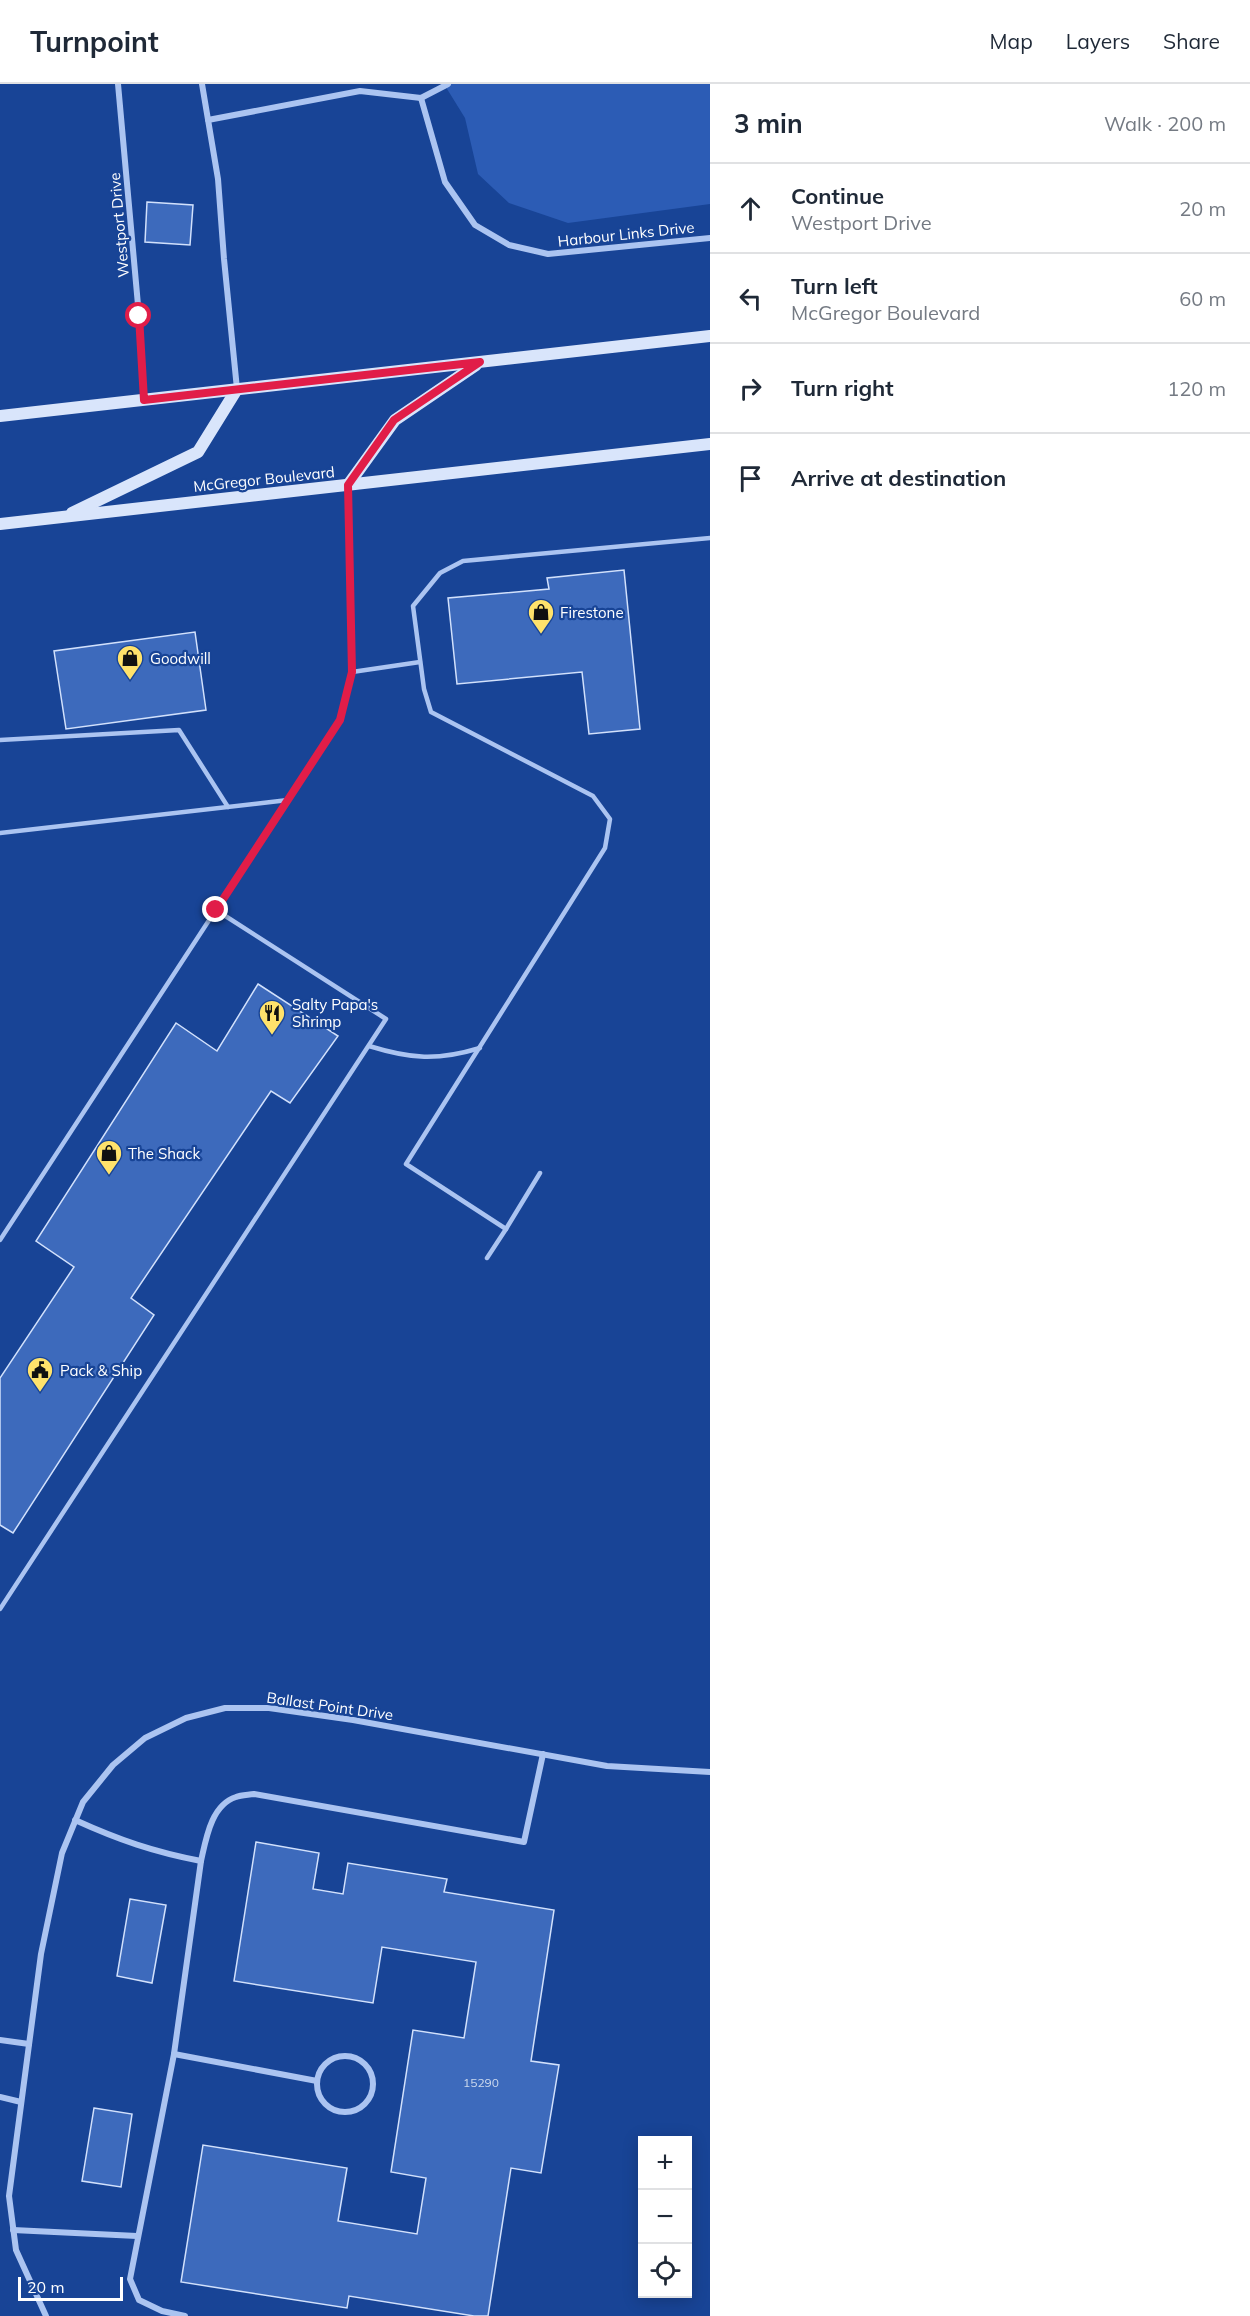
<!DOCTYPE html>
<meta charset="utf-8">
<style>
body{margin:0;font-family:Mulish,sans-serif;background:#f6f6f7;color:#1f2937}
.controls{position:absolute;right:18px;bottom:18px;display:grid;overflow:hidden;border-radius:0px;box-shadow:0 3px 15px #0003}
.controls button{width:54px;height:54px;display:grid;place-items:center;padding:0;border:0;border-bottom:2px solid #e0e1e3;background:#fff;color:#1f2937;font:30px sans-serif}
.scale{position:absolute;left:18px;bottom:15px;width:105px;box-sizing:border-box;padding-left:6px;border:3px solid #fff;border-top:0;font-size:16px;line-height:21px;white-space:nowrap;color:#fff;-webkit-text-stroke:4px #184496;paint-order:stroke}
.stop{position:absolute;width:18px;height:18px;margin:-14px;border:4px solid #e11d48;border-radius:50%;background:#fff}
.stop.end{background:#e11d48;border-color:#fff;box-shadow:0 2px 6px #0008}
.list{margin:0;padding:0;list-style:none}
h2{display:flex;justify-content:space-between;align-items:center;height:78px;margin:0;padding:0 24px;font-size:26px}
h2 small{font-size:20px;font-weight:400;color:#747a83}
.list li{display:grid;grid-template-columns:39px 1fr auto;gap:18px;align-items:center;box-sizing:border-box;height:90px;padding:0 24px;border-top:2px solid #e0e1e3}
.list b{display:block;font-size:22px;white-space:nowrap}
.list p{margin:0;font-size:20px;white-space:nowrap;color:#747a83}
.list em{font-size:20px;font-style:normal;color:#747a83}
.icon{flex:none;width:33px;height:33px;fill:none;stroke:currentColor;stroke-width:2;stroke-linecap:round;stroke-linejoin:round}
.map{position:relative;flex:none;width:710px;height:2232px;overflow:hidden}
header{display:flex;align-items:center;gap:36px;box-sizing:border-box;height:84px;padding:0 30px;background:#fff;border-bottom:2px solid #e0e1e3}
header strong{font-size:28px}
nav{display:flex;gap:33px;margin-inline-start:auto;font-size:21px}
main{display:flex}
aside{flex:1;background:#fff}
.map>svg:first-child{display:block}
.green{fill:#2c5cb5}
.building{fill:#3d6abc;stroke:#d2e1fc;stroke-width:1.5}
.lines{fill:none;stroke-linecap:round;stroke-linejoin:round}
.service{stroke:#abc4f1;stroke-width:4.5}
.minor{stroke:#abc4f1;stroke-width:6}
.secondary{stroke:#d9e5fb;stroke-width:12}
.route{stroke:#e11d48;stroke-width:8}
.labels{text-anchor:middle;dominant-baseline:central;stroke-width:4.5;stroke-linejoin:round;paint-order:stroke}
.number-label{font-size:12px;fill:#cedaee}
.street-label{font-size:15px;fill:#fff;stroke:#184496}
.poi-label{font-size:15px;fill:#fff;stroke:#184496;text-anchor:start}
</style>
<header>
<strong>Turnpoint</strong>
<nav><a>Map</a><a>Layers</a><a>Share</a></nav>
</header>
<main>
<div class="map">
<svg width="710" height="2232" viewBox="0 0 710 2232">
<rect width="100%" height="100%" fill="#184496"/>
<!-- green -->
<path class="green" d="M444 0H710V120L568 139 509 119 478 90 465 34Z"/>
<!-- building -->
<g class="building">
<path d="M147 118 193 121 190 161 145 158Z"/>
<path d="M624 486 640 645 589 650 582 588 457 600 448 514 549 505 547 494Z"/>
<path d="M195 548 206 626 66 645 54 567Z"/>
<path d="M258 900 338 952 290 1019 271 1007 131 1214 154 1231 13 1449 0 1441V1294L74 1183 36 1157 176 939 217 967Z"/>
<path d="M256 1758 319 1769 313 1805 343 1810 348 1779 447 1795 444 1808 554 1826 531 1977 559 1981 541 2089 511 2084 488 2232H474L349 2212 347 2224 181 2198 203 2061 347 2084 338 2137 417 2150 426 2094 391 2088 413 1946 464 1954 476 1878 382 1863 373 1919 234 1897Z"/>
<path d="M130 1815 166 1821 152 1899 117 1892Z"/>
<path d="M94 2024 132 2030 121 2103 82 2097Z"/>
</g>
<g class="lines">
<!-- service -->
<g class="service">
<path d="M352 588 420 578"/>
<path d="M0 656 179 646 228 723"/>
<path d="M0 749 288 716"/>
<path d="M369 962C411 975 437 977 480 964"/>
<path d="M506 1145 540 1089"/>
<path d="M0 1156 340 636 352 588 348 403"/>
<path d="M487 1174 506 1145 406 1080 605 764 610 735 593 712 431 628 424 605 413 522 440 489 463 477 710 454"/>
<path d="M0 1525 386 935 216 826"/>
</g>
<!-- minor -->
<g class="minor">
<path d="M118 0 139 232 144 316"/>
<path d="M202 0 218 95 224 175 237 305"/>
<path d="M421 14 445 98 475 141 509 161 548 170 710 154"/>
<path d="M208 36 360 7 421 14 448 0"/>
<path d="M75 1736C119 1756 154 1768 201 1777"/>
<path d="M0 1956 29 1960"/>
<path d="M174 1970 317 1997"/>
<circle cx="345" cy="2000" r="28"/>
<path d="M0 2013 21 2018"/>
<path d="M13 2146 137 2152"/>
<path d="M46 2232 16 2166 9 2112 41 1870 62 1769 83 1718 113 1681 145 1654 186 1634 225 1624H269L353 1636 607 1682 710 1688"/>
<path d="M185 2232 162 2227 139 2216 130 2195 174 1970 201 1777C206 1755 211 1721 236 1713 241 1711 248 1711 254 1710L524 1758 543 1670"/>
</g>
<!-- secondary -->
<g class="secondary">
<path d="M0 332 710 252"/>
<path d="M348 401 395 336 476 281"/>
<path d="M72 429 198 368 237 305"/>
<path d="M0 440 710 360"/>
</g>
</g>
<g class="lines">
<!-- route -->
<path class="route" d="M139 232 144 316 480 278 394 336 348 401 352 588 340 636 216 826"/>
</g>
<!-- icons -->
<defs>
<g id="shop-pin" transform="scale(1.35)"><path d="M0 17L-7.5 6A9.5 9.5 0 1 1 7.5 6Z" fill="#ffe26b" stroke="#184496"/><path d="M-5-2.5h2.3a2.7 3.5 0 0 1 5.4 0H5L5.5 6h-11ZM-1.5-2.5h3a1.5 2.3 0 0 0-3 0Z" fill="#111"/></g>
<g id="restaurant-pin" transform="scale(1.35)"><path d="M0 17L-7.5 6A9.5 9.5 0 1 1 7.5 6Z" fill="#ffe26b" stroke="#184496"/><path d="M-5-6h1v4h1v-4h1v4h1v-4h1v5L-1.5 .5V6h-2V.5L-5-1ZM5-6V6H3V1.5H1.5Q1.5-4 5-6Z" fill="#111"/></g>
<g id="civic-pin" transform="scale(1.35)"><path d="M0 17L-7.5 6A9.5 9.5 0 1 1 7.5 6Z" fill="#ffe26b" stroke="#184496"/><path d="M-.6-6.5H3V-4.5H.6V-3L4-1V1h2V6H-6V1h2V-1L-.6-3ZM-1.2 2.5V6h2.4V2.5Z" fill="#111"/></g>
</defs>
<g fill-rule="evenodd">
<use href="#shop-pin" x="541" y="528"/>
<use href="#shop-pin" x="130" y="574"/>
<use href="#restaurant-pin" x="272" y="929"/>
<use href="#shop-pin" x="109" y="1069"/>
<use href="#civic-pin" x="40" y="1286"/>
</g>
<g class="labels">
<!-- number labels -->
<g class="number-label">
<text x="481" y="1998">15290</text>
</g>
<!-- street labels -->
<g class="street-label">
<text transform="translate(119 141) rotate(-95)">Westport Drive</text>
<text transform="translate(626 150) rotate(-6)">Harbour Links Drive</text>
<text transform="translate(264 395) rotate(-6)">McGregor Boulevard</text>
<text transform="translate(330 1622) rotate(8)">Ballast Point Drive</text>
</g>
<!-- poi labels -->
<g class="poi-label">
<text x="560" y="528">Firestone</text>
<text x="150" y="574">Goodwill</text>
<text x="292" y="920">Salty Papa's<tspan x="292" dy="17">Shrimp</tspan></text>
<text x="128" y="1069">The Shack</text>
<text x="60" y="1286">Pack &amp; Ship</text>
</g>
</g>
</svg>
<div class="controls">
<button>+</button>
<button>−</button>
<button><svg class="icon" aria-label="locate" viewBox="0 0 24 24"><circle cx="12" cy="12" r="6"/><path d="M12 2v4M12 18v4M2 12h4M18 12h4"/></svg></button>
</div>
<div class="scale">20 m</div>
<div class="stop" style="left:139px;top:232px"></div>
<div class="stop end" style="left:216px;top:826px"></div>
</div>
<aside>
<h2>3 min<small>Walk · 200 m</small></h2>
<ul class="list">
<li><svg class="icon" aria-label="ahead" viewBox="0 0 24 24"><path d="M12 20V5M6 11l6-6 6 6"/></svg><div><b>Continue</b><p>Westport Drive</p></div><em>20 m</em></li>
<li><svg class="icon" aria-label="left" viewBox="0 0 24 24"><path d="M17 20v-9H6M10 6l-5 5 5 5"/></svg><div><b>Turn left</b><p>McGregor Boulevard</p></div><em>60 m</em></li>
<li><svg class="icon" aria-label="right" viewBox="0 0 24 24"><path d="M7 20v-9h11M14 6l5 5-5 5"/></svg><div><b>Turn right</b></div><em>120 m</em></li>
<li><svg class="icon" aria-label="arrive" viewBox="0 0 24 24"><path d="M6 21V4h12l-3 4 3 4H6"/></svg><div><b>Arrive at destination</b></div></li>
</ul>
</aside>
</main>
